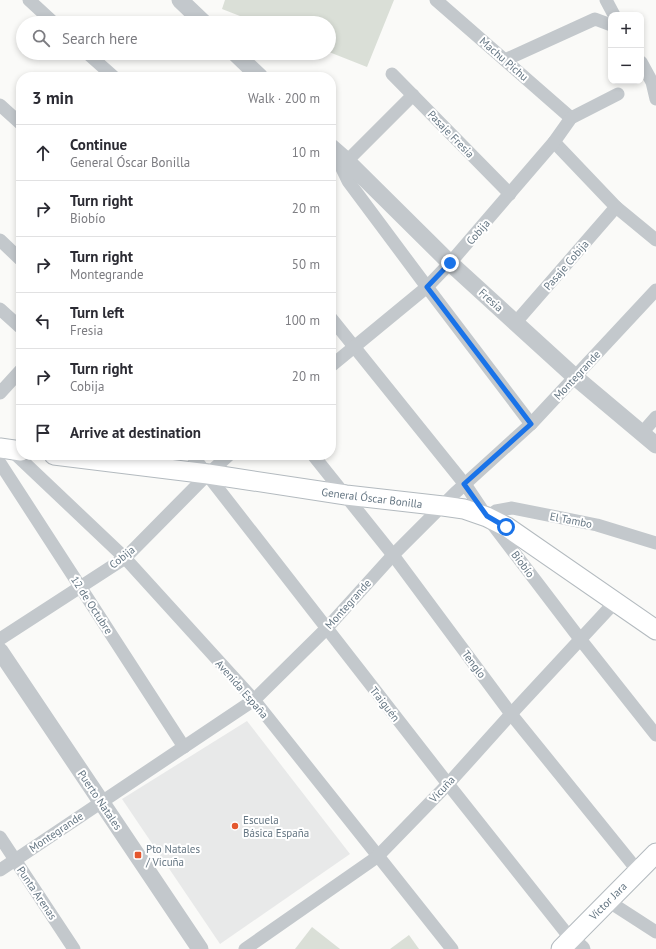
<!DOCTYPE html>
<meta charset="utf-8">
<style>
body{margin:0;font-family:"PT Sans",sans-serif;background:#f7f7f7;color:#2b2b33}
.controls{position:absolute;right:12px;top:12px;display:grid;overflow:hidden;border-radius:8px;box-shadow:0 2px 6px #0003}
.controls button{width:36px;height:36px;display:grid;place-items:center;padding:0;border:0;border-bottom:1px solid #e1e1e2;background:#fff;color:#2b2b33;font:20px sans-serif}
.stop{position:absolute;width:12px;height:12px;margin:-9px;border:3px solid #1a73e8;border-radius:50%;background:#fff}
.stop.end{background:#1a73e8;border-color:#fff;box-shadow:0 1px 4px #0008}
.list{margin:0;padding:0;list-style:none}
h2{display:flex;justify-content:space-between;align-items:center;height:52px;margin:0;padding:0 16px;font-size:17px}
h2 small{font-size:13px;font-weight:400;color:#7c7c81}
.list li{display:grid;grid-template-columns:26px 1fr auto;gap:12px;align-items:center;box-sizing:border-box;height:56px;padding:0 16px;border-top:1px solid #e1e1e2}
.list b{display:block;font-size:15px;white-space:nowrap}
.list p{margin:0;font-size:13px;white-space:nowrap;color:#7c7c81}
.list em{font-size:13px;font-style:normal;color:#7c7c81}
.icon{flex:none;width:22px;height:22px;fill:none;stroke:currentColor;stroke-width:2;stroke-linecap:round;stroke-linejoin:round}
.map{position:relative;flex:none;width:656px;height:949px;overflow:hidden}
.search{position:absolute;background:#fff;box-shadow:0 2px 6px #0003;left:16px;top:16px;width:320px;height:44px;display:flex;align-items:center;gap:10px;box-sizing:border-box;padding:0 14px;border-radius:22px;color:#7c7c81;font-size:15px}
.panel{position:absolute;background:#fff;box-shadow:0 2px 6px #0003;left:16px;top:72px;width:320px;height:388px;border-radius:16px}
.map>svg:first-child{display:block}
.built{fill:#e8e9e9}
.green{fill:#dadfd7}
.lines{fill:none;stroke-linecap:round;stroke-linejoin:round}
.secondary-casing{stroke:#b3babf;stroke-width:21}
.minor{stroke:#c3c8cc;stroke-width:13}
.tertiary{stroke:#c3c8cc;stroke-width:17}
.secondary{stroke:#fff;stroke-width:19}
.route{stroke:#1a73e8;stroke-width:5}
.poi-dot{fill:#e4572e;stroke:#fff;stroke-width:1.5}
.labels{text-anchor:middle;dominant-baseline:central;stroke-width:4;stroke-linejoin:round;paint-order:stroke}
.street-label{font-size:11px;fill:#657683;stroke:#fff}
.poi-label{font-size:11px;fill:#657683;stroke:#fff;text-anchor:start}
</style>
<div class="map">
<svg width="656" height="949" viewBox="0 0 656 949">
<rect width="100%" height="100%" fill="#fafaf8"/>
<!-- built -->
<path class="built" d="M247 721 350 854 220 944 122 799Z"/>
<!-- green -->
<g class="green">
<path d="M225 0H394L367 67 329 52V23H258L222 9Z"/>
<path d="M312 927 340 949H295Z"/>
<path d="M409 935 419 949H390Z"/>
</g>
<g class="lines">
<!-- secondary casing -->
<g class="secondary-casing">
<g id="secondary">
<path d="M0 448 21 451"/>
<path d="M54 455 208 474 346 495 443 506 464 509 487 517 507 527 656 630"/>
<path d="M561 949 656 853"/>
</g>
</g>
<!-- minor -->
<g class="minor">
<path d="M29 0 54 23"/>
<path d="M436 0 571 118"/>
<path d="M606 0 614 15"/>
<path d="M87 53 114 77"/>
<path d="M505 60 595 19 611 25"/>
<path d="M641 62 652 82 656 99"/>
<path d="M392 74 510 194"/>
<path d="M0 105 21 124"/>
<path d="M554 142 616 207 656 240"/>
<path d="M334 152 348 181 427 287 531 424"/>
<path d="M347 161 413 95"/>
<path d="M0 240 21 260"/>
<path d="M0 309 21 328"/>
<path d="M331 318 467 487 487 517 580 639 656 735"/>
<path d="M516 322 616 207"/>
<path d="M331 366 427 287 450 263 554 142 571 118 618 94"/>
<path d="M0 393 21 370"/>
<path d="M642 433 656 417"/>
<path d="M10 449 125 558 254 700 452 949"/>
<path d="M192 455 448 784 571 939"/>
<path d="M313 455 393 555 511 714 638 871"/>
<path d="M0 463 184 747"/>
<path d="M487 517 496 511 512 508 597 525 656 543"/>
<path d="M0 639 125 558 208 474 229 455"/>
<path d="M0 837 74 949"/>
<path d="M0 870 254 700 326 629 393 555 455 493 531 424 656 290"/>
<path d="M608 901 656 932"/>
<path d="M245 949 377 857 448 784 511 714 615 602"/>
</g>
<!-- tertiary -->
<g class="tertiary">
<path d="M180 0 204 23"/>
<path d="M235 53 260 77"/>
<path d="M331 147 347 161 450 263 575 377 656 445"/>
<path d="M0 651 200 949"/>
<path d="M571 939 582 949"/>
</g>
<!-- secondary -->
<use href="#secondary" class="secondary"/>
</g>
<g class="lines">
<!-- route -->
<path class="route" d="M450 263 427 287 531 424 464 484 487 516 506 527"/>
</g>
<!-- markers -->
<g class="poi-dot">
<circle cx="235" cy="826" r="4"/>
<rect x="134" y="851" width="8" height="8" rx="2"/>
</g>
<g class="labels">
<!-- street labels -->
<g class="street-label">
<text transform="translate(504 59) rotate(41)">Machu Pichu</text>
<text transform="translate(451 134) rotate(46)">Pasaje Fresia</text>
<text transform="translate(478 232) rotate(-49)">Cobija</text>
<text transform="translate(566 265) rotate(-49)">Pasaje Cobija</text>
<text transform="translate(491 300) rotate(42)">Fresia</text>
<text transform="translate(577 375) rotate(-47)">Montegrande</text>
<text transform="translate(372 498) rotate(7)">General Óscar Bonilla</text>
<text transform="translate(571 520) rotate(11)">El Tambo</text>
<text transform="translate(122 557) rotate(-39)">Cobija</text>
<text transform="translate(523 564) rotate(53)">Biobío</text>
<text transform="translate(348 604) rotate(-48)">Montegrande</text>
<text transform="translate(92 605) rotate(57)">12 de Octubre</text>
<text transform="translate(474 664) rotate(53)">Tenglo</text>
<text transform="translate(242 689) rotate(49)">Avenida España</text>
<text transform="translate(385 704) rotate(52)">Traiguén</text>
<text transform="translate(442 789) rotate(-47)">Vicuña</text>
<text transform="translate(100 800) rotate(56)">Puerto Natales</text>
<text transform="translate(56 832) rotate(-34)">Montegrande</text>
<text transform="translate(37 893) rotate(56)">Punta Arenas</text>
<text transform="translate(608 901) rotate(-45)">Víctor Jara</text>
</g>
<!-- poi labels -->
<g class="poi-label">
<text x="243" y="820">Escuela<tspan x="243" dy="13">Básica España</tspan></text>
<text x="146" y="849">Pto Natales<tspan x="146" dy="13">/ Vicuña</tspan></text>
</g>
</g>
</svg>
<div class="controls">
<button>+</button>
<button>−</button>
</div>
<div class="stop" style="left:506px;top:527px"></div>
<div class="stop end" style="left:450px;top:263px"></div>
<div class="search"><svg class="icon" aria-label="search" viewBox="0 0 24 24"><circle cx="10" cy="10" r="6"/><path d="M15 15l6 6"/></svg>Search here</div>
<section class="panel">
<h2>3 min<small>Walk · 200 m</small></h2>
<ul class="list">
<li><svg class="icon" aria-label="ahead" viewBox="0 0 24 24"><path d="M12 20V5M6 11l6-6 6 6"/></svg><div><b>Continue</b><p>General Óscar Bonilla</p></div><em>10 m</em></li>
<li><svg class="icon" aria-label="right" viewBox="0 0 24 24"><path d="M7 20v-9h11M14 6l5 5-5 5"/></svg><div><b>Turn right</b><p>Biobío</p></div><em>20 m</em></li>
<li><svg class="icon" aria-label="right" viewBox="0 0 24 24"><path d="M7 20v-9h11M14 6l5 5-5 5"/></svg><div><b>Turn right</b><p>Montegrande</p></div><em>50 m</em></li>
<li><svg class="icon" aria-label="left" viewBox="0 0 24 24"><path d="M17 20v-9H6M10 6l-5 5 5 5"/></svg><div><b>Turn left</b><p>Fresia</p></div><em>100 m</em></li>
<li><svg class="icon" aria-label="right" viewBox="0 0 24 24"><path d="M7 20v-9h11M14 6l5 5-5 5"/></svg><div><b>Turn right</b><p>Cobija</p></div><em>20 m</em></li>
<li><svg class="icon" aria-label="arrive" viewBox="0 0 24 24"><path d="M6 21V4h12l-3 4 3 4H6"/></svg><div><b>Arrive at destination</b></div></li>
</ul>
</section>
</div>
